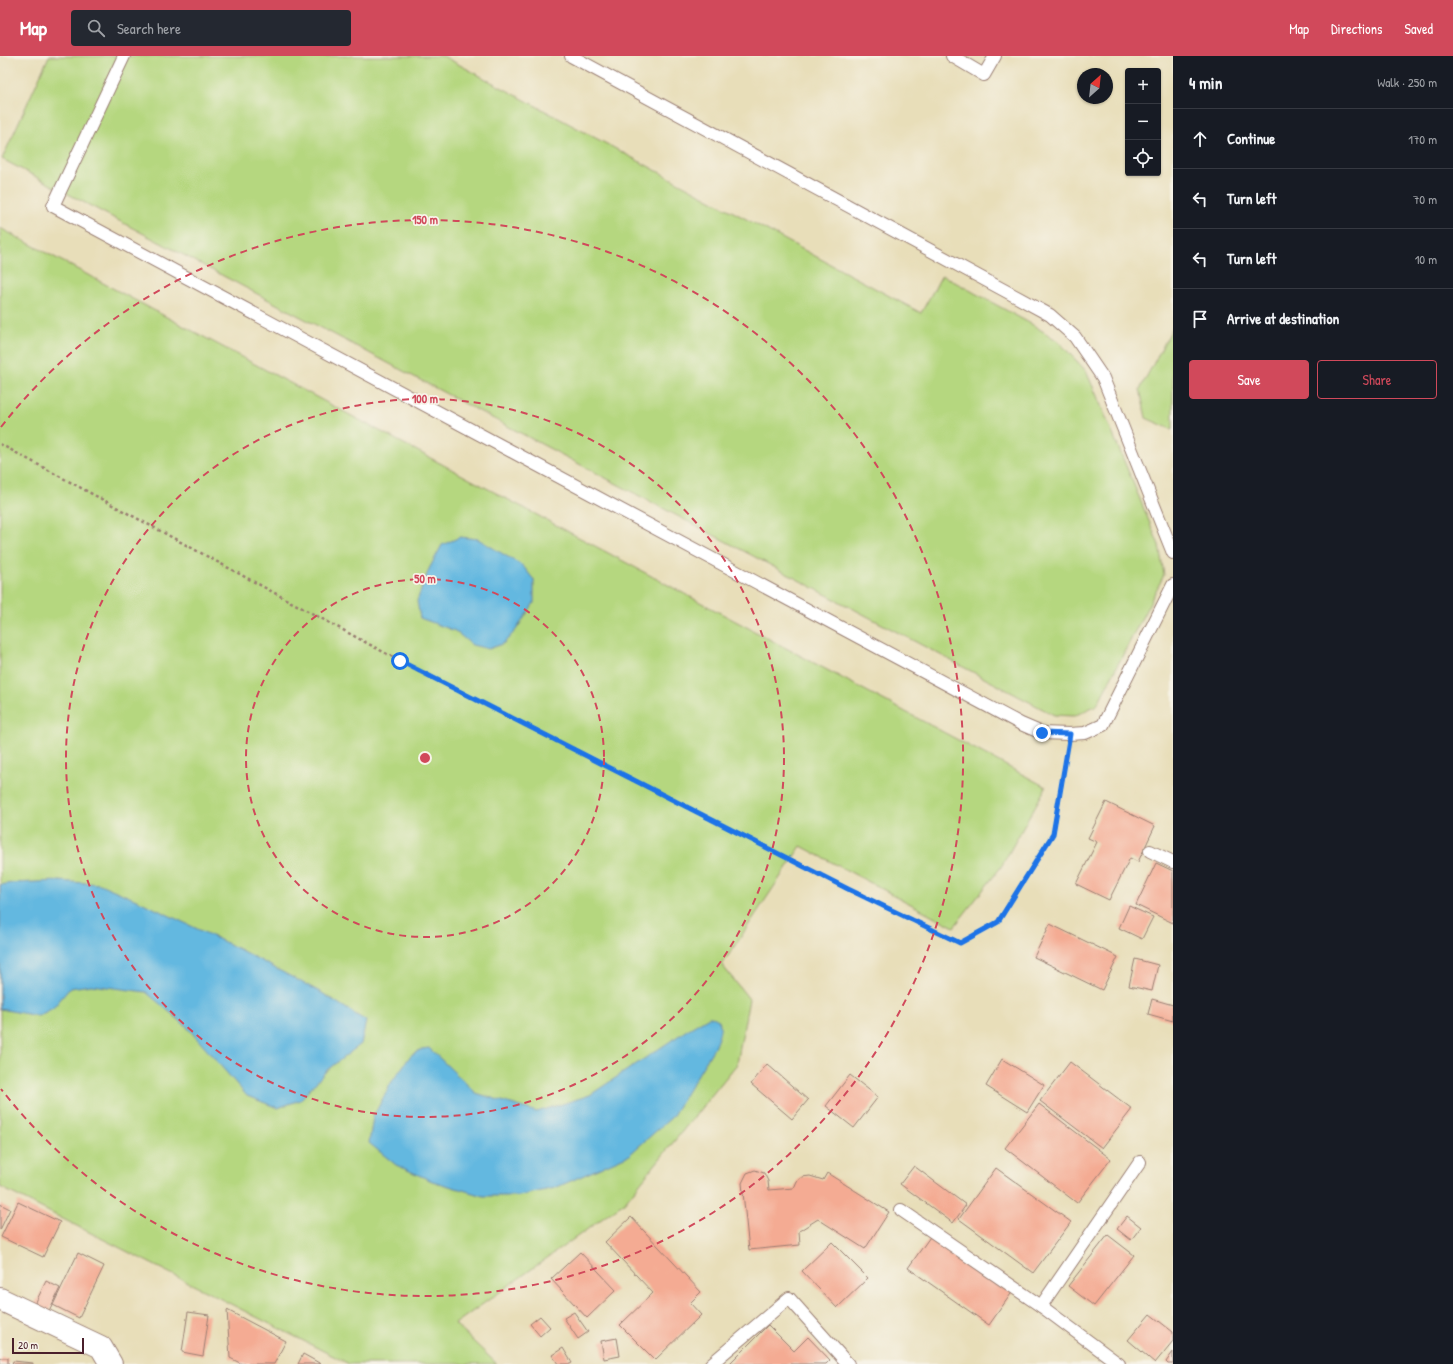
<!DOCTYPE html>
<meta charset="utf-8">
<style>
body{margin:0;font-family:"Patrick Hand",sans-serif;background:#242831;color:#f1f3f6}
.controls{position:absolute;right:12px;top:12px;display:grid;overflow:hidden;border-radius:4px;box-shadow:0 1px 3px #0004}
.controls button{width:36px;height:36px;display:grid;place-items:center;padding:0;border:0;border-bottom:1px solid #363941;background:#171b24;color:#f1f3f6;font:20px sans-serif}
.compass{position:absolute;left:1077px;top:12px;width:36px;height:36px;border-radius:50%;background:#171b24;box-shadow:0 1px 3px #0004;rotate:27deg}
.scale{position:absolute;left:12px;bottom:10px;width:72px;box-sizing:border-box;padding-left:4px;border:2px solid #4a1f2b;border-top:0;font-size:11px;line-height:14px;white-space:nowrap;color:#4a1f2b;-webkit-text-stroke:3px #f7f3e8;paint-order:stroke}
.stop{position:absolute;width:12px;height:12px;margin:-9px;border:3px solid #1a73e8;border-radius:50%;background:#fff}
.stop.end{background:#1a73e8;border-color:#fff;box-shadow:0 1px 4px #0008}
.list{margin:0;padding:0;list-style:none}
h2{display:flex;justify-content:space-between;align-items:center;height:52px;margin:0;padding:0 16px;font-size:17px}
h2 small{font-size:13px;font-weight:400;color:#9ea1a6}
.list li{display:grid;grid-template-columns:26px 1fr auto;gap:12px;align-items:center;box-sizing:border-box;height:60px;padding:0 16px;border-top:1px solid #363941}
.list b{display:block;font-size:15px;white-space:nowrap}
.list em{font-size:13px;font-style:normal;color:#9ea1a6}
.actions{display:flex;gap:8px;padding:12px 16px}
.actions a{flex:1;padding:9px 0;border:1px solid #d1495b;border-radius:4px;text-align:center;font-size:14px;color:#d1495b}
.actions .main{background:#d1495b;color:#fff}
.icon{flex:none;width:22px;height:22px;fill:none;stroke:currentColor;stroke-width:2;stroke-linecap:round;stroke-linejoin:round}
.map{position:relative;flex:none;width:1173px;height:1308px;overflow:hidden}
header{display:flex;align-items:center;gap:24px;box-sizing:border-box;height:56px;padding:0 20px;background:#d1495b;color:#fff}
header strong{font-size:19px}
nav{display:flex;gap:22px;margin-inline-start:auto;font-size:14px}
.search{width:280px;height:36px;background:#242831;display:flex;align-items:center;gap:10px;box-sizing:border-box;padding:0 14px;border-radius:4px;color:#9ea1a6;font-size:15px}
main{display:flex}
aside{flex:1;background:#171b24}
.map>svg:first-child{display:block}
.green{fill:#b5d77f;stroke:#807b55}
.water{fill:#64b8e0;stroke:#576c86}
.building{fill:#f4ab93}
.lines{fill:none;stroke-linecap:round;stroke-linejoin:round}
.service-casing{stroke:#997e72;stroke-width:14}
.minor-casing{stroke:#997e72;stroke-width:24}
.path{stroke:#997e72;stroke-width:2.5;stroke-dasharray:3 3;stroke-linecap:butt}
.service{stroke:#fff;stroke-width:12}
.minor{stroke:#fff;stroke-width:22}
.route{stroke:#1a73e8;stroke-width:5}
.ring{fill:none;stroke:#d1495b;stroke-width:2;stroke-dasharray:7 5}
.centre{fill:#d1495b;stroke:#f7f3e8;stroke-width:2}
.ring-label{font-size:12px;text-anchor:middle;font-weight:bold;fill:#d1495b;stroke:#f7f3e8;stroke-width:3.5;stroke-linejoin:round;paint-order:stroke}
</style>
<header>
<strong>Map</strong>
<div class="search"><svg class="icon" aria-label="search" viewBox="0 0 24 24"><circle cx="10" cy="10" r="6"/><path d="M15 15l6 6"/></svg>Search here</div>
<nav><a>Map</a><a>Directions</a><a>Saved</a></nav>
</header>
<main>
<div class="map">
<svg width="1173" height="1308" viewBox="0 0 1173 1308">
<rect width="100%" height="100%" fill="#f7f3e8"/>
<filter id="ink" filterUnits="userSpaceOnUse"><feTurbulence type="fractalNoise" baseFrequency=".025" numOctaves="2"/><feDisplacementMap in="SourceGraphic" scale="8" xChannelSelector="R" yChannelSelector="G"/><feConvolveMatrix kernelMatrix="1 2 1 2 8 2 1 2 1" color-interpolation-filters="sRGB"/></filter>
<filter id="wash" filterUnits="userSpaceOnUse"><feTurbulence type="fractalNoise" baseFrequency=".012" numOctaves="4" result="noise"/><feDisplacementMap in="SourceGraphic" scale="16" xChannelSelector="R" yChannelSelector="G"/><feGaussianBlur stdDeviation="0.9" result="paint"/><feColorMatrix in="noise" values="0 0 0 0 0 0 0 0 0 0 0 0 0 0 0 0 0 1.4 0 .05"/><feComposite in="paint" operator="in"/></filter>
<g filter="url(#wash)">
<rect width="100%" height="100%" fill="#e8deb9"/>
<!-- green -->
<g class="green">
<path d="M49 0H443L921 257 942 219 1033 269 1058 285 1086 315 1097 340 1159 489 1164 519 1097 649 1074 660 1054 659 2 103Z"/>
<path d="M0 172 1046 731 1001 811 954 871 801 790 722 909 749 943 737 1008 624 1147 455 1268 497 1308H349L0 1131Z"/>
<path d="M1173 271V374L1146 362 1140 333Z"/>
</g>
<!-- water -->
<g class="water">
<path d="M460 481 478 483 523 510 534 524V547L516 574 504 587 489 593 472 589 455 575 420 562 417 545 429 513 442 489Z"/>
<path d="M58 825 100 828 141 846 233 890 322 937 366 965 361 988 327 1014 300 1044 278 1052 247 1040 186 970 146 936 91 929 70 932 53 952 38 960 0 953V829L12 827Z"/>
<path d="M709 961C728 961 718 982 714 992L672 1061 629 1099 555 1132 519 1140H483L432 1125 396 1109 369 1087 373 1061 391 1027 411 999 422 993 429 992 476 1037 537 1056 590 1039 687 974Z"/>
</g>
<g id="blocks">
<!-- building -->
<g class="building">
<path d="M1106 746 1155 770 1138 806 1130 802 1109 844 1076 828 1097 786 1088 782Z"/>
<path d="M1156 807 1173 815V867L1136 849Z"/>
<path d="M1129 850 1153 861 1142 883 1119 872Z"/>
<path d="M1050 868 1118 901 1102 934 1034 901Z"/>
<path d="M1135 903 1158 909 1152 935 1129 930Z"/>
<path d="M1152 943 1173 949V965L1148 958Z"/>
<path d="M1002 1003 1044 1029 1027 1056 986 1030Z"/>
<path d="M1070 1006 1132 1053 1102 1092 1040 1045Z"/>
<path d="M767 1008 808 1044 792 1063 751 1028Z"/>
<path d="M850 1019 878 1041 854 1072 826 1050Z"/>
<path d="M1039 1048 1111 1103 1077 1147 1005 1092Z"/>
<path d="M914 1110 966 1149 953 1167 900 1128Z"/>
<path d="M996 1112 1071 1166 1033 1217 959 1163Z"/>
<path d="M755 1114 764 1117 768 1125 769 1134 794 1132 797 1125 802 1121 810 1120 823 1124 827 1117 889 1156 865 1193 818 1163 799 1175 800 1189 749 1194 742 1127 747 1117Z"/>
<path d="M18 1146 60 1166 43 1201 1 1181Z"/>
<path d="M0 1148 10 1153 0 1174Z"/>
<path d="M1127 1160 1141 1171 1131 1184 1117 1173Z"/>
<path d="M631 1161 701 1236 690 1247 701 1259 655 1304 620 1269 653 1237 605 1186Z"/>
<path d="M932 1178 1013 1235 989 1269 908 1212Z"/>
<path d="M1108 1179 1134 1199 1094 1250 1068 1230Z"/>
<path d="M832 1186 868 1222 837 1252 802 1215Z"/>
<path d="M580 1196 616 1234 587 1262 551 1223Z"/>
<path d="M78 1197 104 1210 79 1262 53 1249Z"/>
<path d="M46 1225 60 1232 48 1257 34 1250Z"/>
<path d="M227 1254 286 1285 274 1308H242L230 1302Z"/>
<path d="M188 1256 209 1259 203 1300 182 1296Z"/>
<path d="M574 1256 588 1276 578 1283 564 1262Z"/>
<path d="M1150 1258 1173 1276V1285L1155 1307 1128 1284Z"/>
<path d="M540 1260 550 1271 540 1280 530 1268Z"/>
<path d="M768 1269 794 1295 808 1281 830 1304 826 1308H729Z"/>
<path d="M617 1282 620 1300 604 1303 601 1285Z"/>
<path d="M563 1292 572 1307 570 1308H558L552 1299Z"/>
<path d="M1173 1296V1308H1168L1166 1306Z"/>
<path d="M303 1298 321 1308H298Z"/>
<rect x="0" y="1302" width="8" height="6"/>
<path d="M13 1305 33 1307V1308H12Z"/>
</g>
</g>
</g>
<g filter="url(#ink)">
<use href="#blocks" fill-opacity="0" stroke="#997e72" stroke-width="1"/>
<g class="lines">
<!-- service casing -->
<g class="service-casing">
<g id="service">
<path d="M124 0 53 150 1021 668 1042 677 1069 678 1085 677 1103 669 1173 529"/>
<path d="M571 0 1050 259 1075 281 1103 322 1173 497"/>
<path d="M952 0 984 19 995 0"/>
<path d="M1150 795 1173 806"/>
<path d="M901 1154 1041 1250 1119 1308"/>
<path d="M1041 1250 1140 1106"/>
<path d="M711 1308 789 1242 848 1308"/>
</g>
</g>
<!-- minor casing -->
<g class="minor-casing">
<path id="minor" d="M0 1243 101 1291 111 1308"/>
</g>
<!-- path -->
<path class="path" d="M0 388 400 605 848 833 960 887 998 866 1053 778 1067 695"/>
<!-- service -->
<use href="#service" class="service"/>
<!-- minor -->
<use href="#minor" class="minor"/>
</g>
</g>
<g class="lines" filter="url(#ink)">
<!-- route -->
<path class="route" d="M400 605 848 833 960 887 998 866 1053 778 1070 678 1042 677"/>
</g>
<!-- distance rings -->
<g class="ring">
<circle cx="425" cy="702" r="179"/>
<circle cx="425" cy="702" r="359"/>
<path d="M1 371A538 538 0 1 1 1 1033"/>
</g>
<circle cx="425" cy="702" r="6" class="centre"/>
<g class="ring-label">
<text x="425" y="168">150 m</text>
<text x="425" y="347">100 m</text>
<text x="425" y="527">50 m</text>
</g>
</svg>
<div class="controls">
<button>+</button>
<button>−</button>
<button><svg class="icon" aria-label="locate" viewBox="0 0 24 24"><circle cx="12" cy="12" r="6"/><path d="M12 2v4M12 18v4M2 12h4M18 12h4"/></svg></button>
</div>
<svg class="compass" viewBox="-18 -18 36 36"><path d="M0-13l5 13h-10z" fill="#e53935"/><path d="M0 13l5-13h-10z" fill="#9ea1a6"/></svg>
<div class="scale">20 m</div>
<div class="stop" style="left:400px;top:605px"></div>
<div class="stop end" style="left:1042px;top:677px"></div>
</div>
<aside>
<h2>4 min<small>Walk · 250 m</small></h2>
<ul class="list">
<li><svg class="icon" aria-label="ahead" viewBox="0 0 24 24"><path d="M12 20V5M6 11l6-6 6 6"/></svg><div><b>Continue</b></div><em>170 m</em></li>
<li><svg class="icon" aria-label="left" viewBox="0 0 24 24"><path d="M17 20v-9H6M10 6l-5 5 5 5"/></svg><div><b>Turn left</b></div><em>70 m</em></li>
<li><svg class="icon" aria-label="left" viewBox="0 0 24 24"><path d="M17 20v-9H6M10 6l-5 5 5 5"/></svg><div><b>Turn left</b></div><em>10 m</em></li>
<li><svg class="icon" aria-label="arrive" viewBox="0 0 24 24"><path d="M6 21V4h12l-3 4 3 4H6"/></svg><div><b>Arrive at destination</b></div></li>
</ul>
<div class="actions"><a class="main">Save</a><a>Share</a></div>
</aside>
</main>
